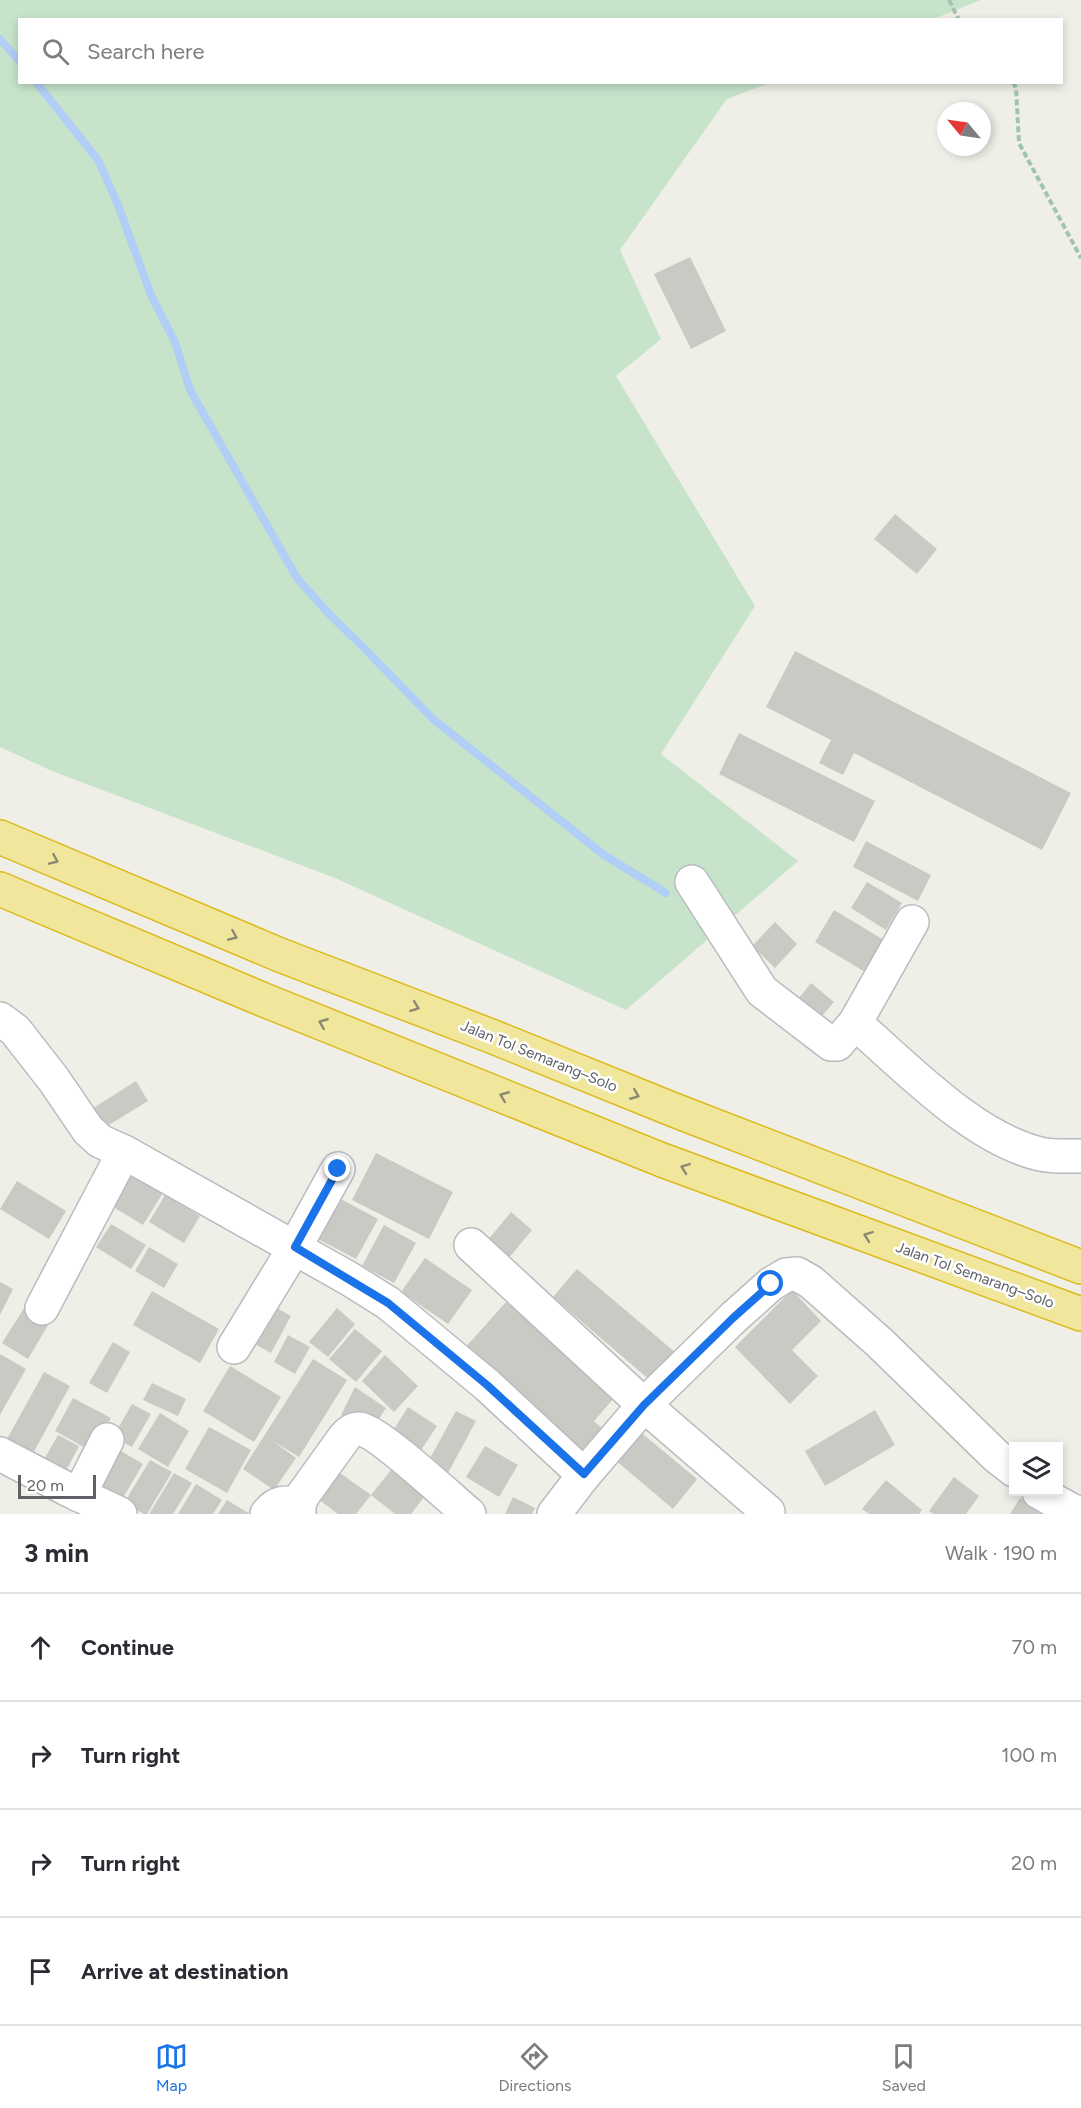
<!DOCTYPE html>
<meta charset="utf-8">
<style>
body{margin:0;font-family:Figtree,sans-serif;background:#f7f7f7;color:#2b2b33}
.controls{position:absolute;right:18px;bottom:18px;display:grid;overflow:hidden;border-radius:0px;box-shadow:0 3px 9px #0003}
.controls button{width:54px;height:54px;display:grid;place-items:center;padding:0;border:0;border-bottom:2px solid #e1e1e2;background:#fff;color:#2b2b33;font:30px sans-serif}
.compass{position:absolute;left:937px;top:102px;width:54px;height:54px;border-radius:50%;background:#fff;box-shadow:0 3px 9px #0003;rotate:299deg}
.scale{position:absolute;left:18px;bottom:15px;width:78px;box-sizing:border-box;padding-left:6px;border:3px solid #5f6166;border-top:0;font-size:16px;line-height:21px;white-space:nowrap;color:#5f6166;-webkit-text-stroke:4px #fff;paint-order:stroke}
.stop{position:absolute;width:18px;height:18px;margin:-14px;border:4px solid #1a73e8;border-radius:50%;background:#fff}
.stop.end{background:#1a73e8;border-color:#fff;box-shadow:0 2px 6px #0008}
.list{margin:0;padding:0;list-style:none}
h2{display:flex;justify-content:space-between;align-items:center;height:78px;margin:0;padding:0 24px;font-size:26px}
h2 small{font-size:20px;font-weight:400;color:#7c7c81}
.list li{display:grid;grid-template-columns:39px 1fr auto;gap:18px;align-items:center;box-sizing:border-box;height:108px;padding:0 24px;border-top:2px solid #e1e1e2}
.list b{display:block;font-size:22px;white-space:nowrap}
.list em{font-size:20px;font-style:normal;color:#7c7c81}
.icon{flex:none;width:33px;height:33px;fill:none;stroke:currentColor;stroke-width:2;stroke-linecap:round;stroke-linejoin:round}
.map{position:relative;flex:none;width:1081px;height:1514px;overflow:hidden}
.search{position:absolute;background:#fff;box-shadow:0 3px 9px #0003;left:18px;right:18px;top:18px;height:66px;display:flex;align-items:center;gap:15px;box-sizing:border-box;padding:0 21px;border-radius:0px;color:#7c7c81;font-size:22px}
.sheet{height:510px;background:#fff}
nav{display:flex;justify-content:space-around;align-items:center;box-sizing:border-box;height:84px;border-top:2px solid #e1e1e2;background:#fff;font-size:16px;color:#7c7c81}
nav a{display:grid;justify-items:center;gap:3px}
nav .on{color:#1a73e8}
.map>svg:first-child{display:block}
.green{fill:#c7e4cb}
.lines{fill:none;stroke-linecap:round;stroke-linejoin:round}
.stream{stroke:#b1cef6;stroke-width:8}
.building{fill:#cbc9c4}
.minor-casing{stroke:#b9bbbf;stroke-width:36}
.highway-casing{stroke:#dcba1b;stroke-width:36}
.path{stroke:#a1c4b0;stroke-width:4;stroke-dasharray:6 3;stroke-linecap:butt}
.minor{stroke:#fff;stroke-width:33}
.highway{stroke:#f1e79c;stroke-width:33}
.oneway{stroke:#8b8976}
.route{stroke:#1a73e8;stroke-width:8}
.labels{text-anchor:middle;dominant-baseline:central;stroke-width:5;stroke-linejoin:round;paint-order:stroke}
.street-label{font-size:15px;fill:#5f6166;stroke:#fff}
</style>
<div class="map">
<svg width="1081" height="1514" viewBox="0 0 1081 1514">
<rect width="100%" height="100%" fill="#efefe8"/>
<!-- green -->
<path class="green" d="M0 0H981L931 20H20V82L770 83 727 99 620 250 661 339 616 376 755 606 661 754 798 861 626 1010 335 878 52 771 0 747Z"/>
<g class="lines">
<!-- stream -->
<g class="stream">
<path d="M0 39 20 62"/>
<path d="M36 82 98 160 118 205 151 295 175 342 190 390 297 578 329 614 363 647 433 719 604 855 666 893"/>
</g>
</g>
<!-- building -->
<g class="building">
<path d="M690 257 726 331 691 349 654 274Z"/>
<path d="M895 514 937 549 917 574 874 539Z"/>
<path d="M795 651 1071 793 1042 850 854 753 843 775 819 763 831 740 766 707Z"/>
<path d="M739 733 875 801 854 842 719 774Z"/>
<path d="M866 841 931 875 918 901 853 867Z"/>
<path d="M867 882 902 903 886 930 851 908Z"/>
<path d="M834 910 884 940 865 972 815 942Z"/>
<path d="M775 922 797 944 775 968 752 946Z"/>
<path d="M811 983 834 1002 821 1017 798 999Z"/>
<path d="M136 1081 148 1101 99 1131 87 1112Z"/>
<path d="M376 1153 453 1192 429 1239 352 1200Z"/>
<path d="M129 1164 166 1188 143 1225 105 1202Z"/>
<path d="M17 1181 66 1211 49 1239 0 1209Z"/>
<path d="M165 1195 200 1216 184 1243 149 1222Z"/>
<path d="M341 1199 378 1219 356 1259 318 1239Z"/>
<path d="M511 1212 532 1230 508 1259 487 1241Z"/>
<path d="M111 1224 146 1245 131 1269 96 1247Z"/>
<path d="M384 1225 416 1243 394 1283 362 1266Z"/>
<path d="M149 1247 178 1264 164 1288 135 1271Z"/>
<path d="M425 1258 472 1290 448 1324 401 1292Z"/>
<path d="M577 1269 676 1353 652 1382 553 1297Z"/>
<path d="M0 1282 13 1289 0 1315Z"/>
<path d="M792 1290 821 1321 792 1350 818 1376 790 1404 735 1347Z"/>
<path d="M152 1291 219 1329 200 1363 133 1325Z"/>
<path d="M265 1301 291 1316 271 1353 244 1338Z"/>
<path d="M506 1302 615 1397 594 1421 606 1432 585 1456 463 1350Z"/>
<path d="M26 1305 51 1320 28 1359 2 1343Z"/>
<path d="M337 1308 355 1324 328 1357 309 1342Z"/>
<path d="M355 1329 382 1351 356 1382 329 1359Z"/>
<path d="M288 1335 310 1347 295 1374 274 1362Z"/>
<path d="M113 1342 130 1352 107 1393 89 1383Z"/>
<path d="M0 1354 26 1369 0 1415Z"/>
<path d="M385 1355 418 1386 394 1412 362 1381Z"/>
<path d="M313 1359 347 1380 299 1457 273 1441 296 1458 274 1490 243 1469Z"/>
<path d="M230 1366 281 1397 254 1442 203 1411Z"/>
<path d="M44 1372 70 1386 27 1464 1 1450Z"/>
<path d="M152 1383 186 1399 178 1416 143 1400Z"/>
<path d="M355 1387 386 1408 372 1430 341 1415Z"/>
<path d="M73 1398 111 1418 93 1452 55 1431Z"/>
<path d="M132 1404 151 1414 132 1447 113 1437Z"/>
<path d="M408 1407 437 1426 415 1459 387 1440Z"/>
<path d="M875 1410 895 1445 825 1486 805 1451Z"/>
<path d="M456 1411 476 1421 443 1482 423 1471Z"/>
<path d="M160 1413 189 1431 168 1467 138 1449Z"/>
<path d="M209 1427 251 1450 227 1493 185 1469Z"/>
<path d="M638 1430 697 1479 673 1509 614 1459Z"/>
<path d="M58 1435 79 1446 61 1480 39 1468Z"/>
<path d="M485 1446 518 1465 499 1497 466 1477Z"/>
<path d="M116 1448 143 1464 121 1501 94 1486Z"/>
<path d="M150 1460 172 1472 147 1514H144L124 1503Z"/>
<path d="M395 1465 428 1492 411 1514H395L371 1495Z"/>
<path d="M333 1468 371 1495 356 1514H338L314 1496Z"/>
<path d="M174 1473 192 1483 173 1514H149Z"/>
<path d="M954 1477 979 1496 966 1514H933L929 1511Z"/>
<path d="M886 1480 922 1510 919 1514H869L862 1509Z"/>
<path d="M196 1484 222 1500 213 1514H178Z"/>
<path d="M513 1497 535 1508 532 1514H505Z"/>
<path d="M1020 1498 1047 1514H1010Z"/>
<path d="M227 1500 250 1514H218Z"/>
</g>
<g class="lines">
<!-- minor casing -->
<g class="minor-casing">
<g id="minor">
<path d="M692 882 762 991 831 1044H837L855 1023"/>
<path d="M912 922 855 1023C907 1068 973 1138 1040 1154 1053 1157 1068 1156 1081 1156"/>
<path d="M0 1019 15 1030 54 1080 88 1130 100 1141 124 1152 348 1278 388 1303 487 1385 584 1475"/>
<path d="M471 1245 644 1405 768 1512"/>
<path d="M42 1308 124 1152"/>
<path d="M234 1347 295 1247 338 1169"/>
<path d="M0 1454 67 1489 120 1514"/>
<path d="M1039 1492 1069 1509 1080 1514"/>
<path d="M79 1495 107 1440"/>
<path d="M267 1514C276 1502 284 1502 299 1504"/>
<path d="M299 1514V1504L303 1495 344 1438C348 1433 352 1429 359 1429 377 1430 451 1499 469 1514"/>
<path d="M554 1514 584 1475 644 1405 733 1318 771 1284 786 1275 797 1274 811 1282 880 1343 996 1456 1014 1470"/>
</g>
</g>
<!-- highway casing -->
<g class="highway-casing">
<g id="highway">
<path d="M0 837 280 955 491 1036 674 1110 1081 1267"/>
<path d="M0 889 264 1000 662 1160 1081 1314"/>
</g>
</g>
<!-- path -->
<g class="path">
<path d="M949 0 959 20"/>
<path d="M1013 82 1016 88 1019 143 1081 258"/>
</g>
<!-- minor -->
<use href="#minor" class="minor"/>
<!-- highway -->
<use href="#highway" class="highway"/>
</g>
<!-- one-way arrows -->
<defs><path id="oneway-chevron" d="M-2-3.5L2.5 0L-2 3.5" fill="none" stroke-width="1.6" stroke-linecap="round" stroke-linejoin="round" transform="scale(1.5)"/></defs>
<g class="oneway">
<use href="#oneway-chevron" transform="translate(54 860) rotate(23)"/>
<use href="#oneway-chevron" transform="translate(233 936) rotate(23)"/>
<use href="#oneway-chevron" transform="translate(415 1007) rotate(21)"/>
<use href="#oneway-chevron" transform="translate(323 1023) rotate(-158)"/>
<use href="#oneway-chevron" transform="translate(635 1095) rotate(22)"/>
<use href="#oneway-chevron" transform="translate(504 1096) rotate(-158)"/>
<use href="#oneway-chevron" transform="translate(685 1168) rotate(-160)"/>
<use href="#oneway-chevron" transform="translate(868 1236) rotate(-160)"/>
</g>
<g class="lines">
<!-- route -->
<path class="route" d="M338 1169 295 1247 388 1303 487 1385 584 1474 644 1405 733 1318 771 1284"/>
</g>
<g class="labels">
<!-- street labels -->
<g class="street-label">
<text transform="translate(539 1056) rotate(22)">Jalan Tol Semarang–Solo</text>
<text transform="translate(975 1275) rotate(20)">Jalan Tol Semarang–Solo</text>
</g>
</g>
</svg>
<div class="controls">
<button><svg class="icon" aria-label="layers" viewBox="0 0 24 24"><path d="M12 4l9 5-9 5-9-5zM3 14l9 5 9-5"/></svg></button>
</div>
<svg class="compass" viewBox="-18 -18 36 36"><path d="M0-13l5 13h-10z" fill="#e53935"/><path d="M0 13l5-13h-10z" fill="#7c7c81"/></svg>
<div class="scale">20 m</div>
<div class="stop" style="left:771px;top:1284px"></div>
<div class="stop end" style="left:338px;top:1169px"></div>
<div class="search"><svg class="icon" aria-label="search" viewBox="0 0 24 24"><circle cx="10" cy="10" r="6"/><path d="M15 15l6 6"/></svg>Search here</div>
</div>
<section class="sheet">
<h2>3 min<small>Walk · 190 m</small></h2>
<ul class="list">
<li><svg class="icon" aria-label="ahead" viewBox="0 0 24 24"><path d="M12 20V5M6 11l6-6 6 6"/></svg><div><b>Continue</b></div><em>70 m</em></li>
<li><svg class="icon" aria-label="right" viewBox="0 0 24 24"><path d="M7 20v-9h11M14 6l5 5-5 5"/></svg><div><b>Turn right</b></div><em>100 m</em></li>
<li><svg class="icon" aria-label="right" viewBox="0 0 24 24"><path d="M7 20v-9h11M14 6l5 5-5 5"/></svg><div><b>Turn right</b></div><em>20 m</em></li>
<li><svg class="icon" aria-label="arrive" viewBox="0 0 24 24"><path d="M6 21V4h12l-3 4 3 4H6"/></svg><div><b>Arrive at destination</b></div></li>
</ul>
</section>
<nav>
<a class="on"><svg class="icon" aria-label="map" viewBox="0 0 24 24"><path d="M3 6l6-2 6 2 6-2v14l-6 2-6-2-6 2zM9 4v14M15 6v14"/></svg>Map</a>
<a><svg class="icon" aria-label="directions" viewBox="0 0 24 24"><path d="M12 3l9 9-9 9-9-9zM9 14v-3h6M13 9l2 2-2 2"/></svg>Directions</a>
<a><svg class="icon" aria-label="saved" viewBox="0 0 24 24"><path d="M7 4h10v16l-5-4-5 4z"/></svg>Saved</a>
</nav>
